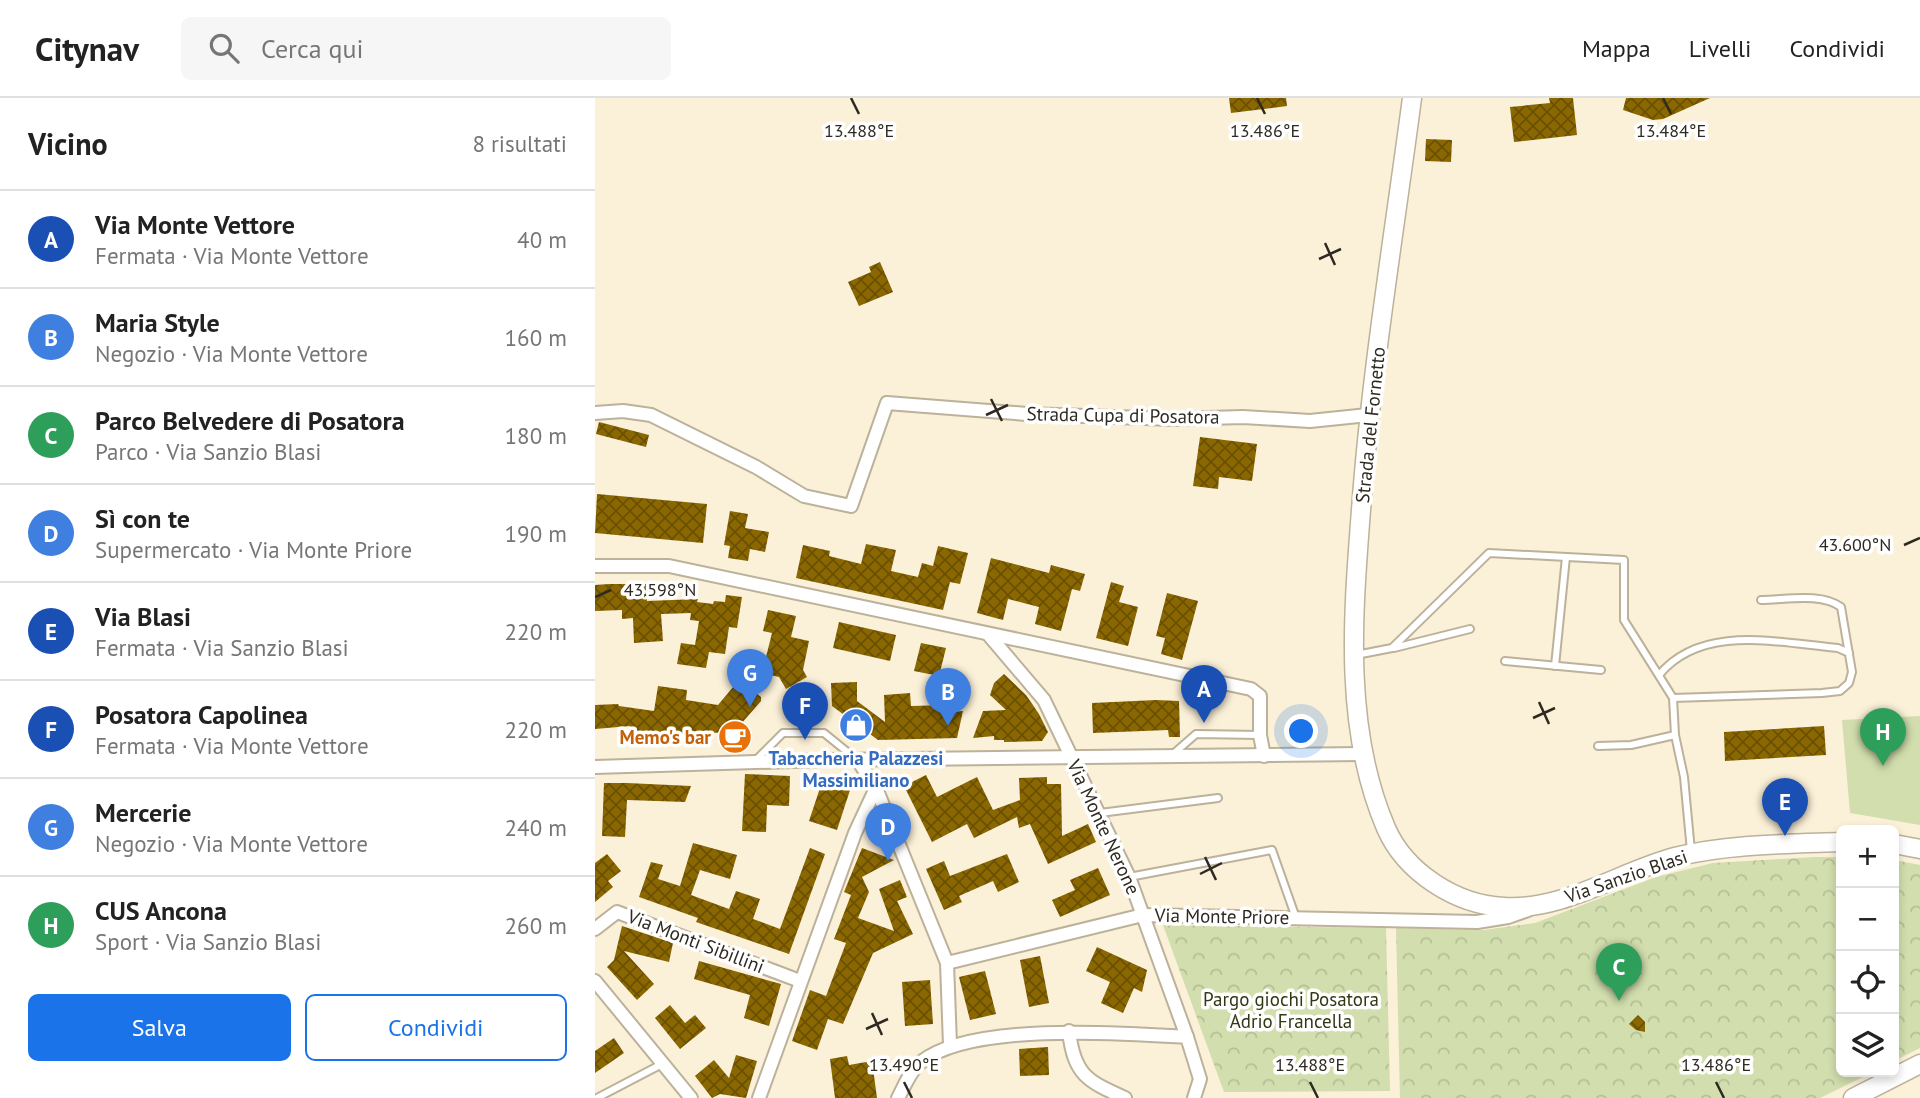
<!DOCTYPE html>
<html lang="it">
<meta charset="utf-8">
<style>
body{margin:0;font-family:"PT Sans",sans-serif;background:#f6f6f6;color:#222}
.controls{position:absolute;right:21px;bottom:21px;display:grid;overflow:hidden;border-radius:10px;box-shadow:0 4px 10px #0003}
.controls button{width:63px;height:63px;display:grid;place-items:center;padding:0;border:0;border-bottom:2px solid #e0e0e0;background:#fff;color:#222;font:35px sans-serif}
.you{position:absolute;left:707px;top:634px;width:24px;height:24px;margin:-18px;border:5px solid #fff;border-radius:50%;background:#1a73e8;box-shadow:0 0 0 10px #1a73e833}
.badge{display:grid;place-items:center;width:46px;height:46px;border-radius:50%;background:#1a73e8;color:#fff;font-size:23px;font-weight:700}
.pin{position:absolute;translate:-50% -58px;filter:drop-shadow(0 2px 4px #0008)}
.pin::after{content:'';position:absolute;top:37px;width:24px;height:21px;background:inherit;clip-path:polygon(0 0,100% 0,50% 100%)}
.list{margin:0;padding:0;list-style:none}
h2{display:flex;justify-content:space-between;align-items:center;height:91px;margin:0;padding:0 28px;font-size:30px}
h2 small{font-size:23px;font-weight:400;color:#767676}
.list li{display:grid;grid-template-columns:46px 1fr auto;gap:21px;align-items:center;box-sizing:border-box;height:98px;padding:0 28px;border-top:2px solid #e0e0e0}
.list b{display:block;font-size:26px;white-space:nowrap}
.list p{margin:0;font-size:23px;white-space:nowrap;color:#767676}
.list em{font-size:23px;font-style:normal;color:#767676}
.actions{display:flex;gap:14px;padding:21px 28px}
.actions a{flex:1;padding:16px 0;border:2px solid #1a73e8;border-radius:10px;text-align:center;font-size:24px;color:#1a73e8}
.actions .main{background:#1a73e8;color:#fff}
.icon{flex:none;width:38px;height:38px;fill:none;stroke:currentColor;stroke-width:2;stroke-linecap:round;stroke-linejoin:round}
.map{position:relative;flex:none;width:1325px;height:1000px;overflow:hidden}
header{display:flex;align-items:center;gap:42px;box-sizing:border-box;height:98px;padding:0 35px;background:#fff;border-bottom:2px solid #e0e0e0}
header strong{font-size:33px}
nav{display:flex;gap:38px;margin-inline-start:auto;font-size:24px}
.search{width:490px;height:63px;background:#f6f6f6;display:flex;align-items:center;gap:18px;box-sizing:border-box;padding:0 24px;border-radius:10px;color:#767676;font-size:26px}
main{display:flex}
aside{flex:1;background:#fff}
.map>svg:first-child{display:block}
.forest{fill:url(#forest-crowns)}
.pitch{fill:#d2dead}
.building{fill:url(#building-cross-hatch)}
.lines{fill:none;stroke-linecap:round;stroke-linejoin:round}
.lane-casing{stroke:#bcb19a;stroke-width:10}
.street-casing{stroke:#bcb19a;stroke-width:16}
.secondary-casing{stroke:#bcb19a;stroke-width:21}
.lane{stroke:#fff;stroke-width:6}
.street{stroke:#fff;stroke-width:12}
.secondary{stroke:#fff;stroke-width:18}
.ticks{fill:none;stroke:#2f2a21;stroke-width:2.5}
.labels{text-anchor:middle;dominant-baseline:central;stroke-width:7;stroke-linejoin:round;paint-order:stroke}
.street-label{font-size:19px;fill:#2f2a21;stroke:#fff}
.food-label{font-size:19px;font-weight:bold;fill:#c56008;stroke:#fff;text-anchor:end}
.shop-label{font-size:19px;font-weight:bold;fill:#366cbe;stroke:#fff}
.park-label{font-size:19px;fill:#313814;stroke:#fff}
.ticks-label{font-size:18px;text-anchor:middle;fill:#2f2a21;stroke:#fff;stroke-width:7;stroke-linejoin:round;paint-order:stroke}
</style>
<header>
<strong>Citynav</strong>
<div class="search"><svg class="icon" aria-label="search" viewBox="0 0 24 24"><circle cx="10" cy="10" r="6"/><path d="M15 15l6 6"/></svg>Cerca qui</div>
<nav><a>Mappa</a><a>Livelli</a><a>Condividi</a></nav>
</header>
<main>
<aside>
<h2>Vicino<small>8 risultati</small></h2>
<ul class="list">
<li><span class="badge" style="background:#1a4fb4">A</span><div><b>Via Monte Vettore</b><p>Fermata · Via Monte Vettore</p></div><em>40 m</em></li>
<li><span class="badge" style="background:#3f7fe0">B</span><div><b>Maria Style</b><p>Negozio · Via Monte Vettore</p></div><em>160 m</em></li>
<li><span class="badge" style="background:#2e9e5b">C</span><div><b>Parco Belvedere di Posatora</b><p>Parco · Via Sanzio Blasi</p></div><em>180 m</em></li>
<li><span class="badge" style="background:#3f7fe0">D</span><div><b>Sì con te</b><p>Supermercato · Via Monte Priore</p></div><em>190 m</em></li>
<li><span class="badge" style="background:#1a4fb4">E</span><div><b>Via Blasi</b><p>Fermata · Via Sanzio Blasi</p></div><em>220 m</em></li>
<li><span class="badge" style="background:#1a4fb4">F</span><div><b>Posatora Capolinea</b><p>Fermata · Via Monte Vettore</p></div><em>220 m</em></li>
<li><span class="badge" style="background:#3f7fe0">G</span><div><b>Mercerie</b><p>Negozio · Via Monte Vettore</p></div><em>240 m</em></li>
<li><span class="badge" style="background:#2e9e5b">H</span><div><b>CUS Ancona</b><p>Sport · Via Sanzio Blasi</p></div><em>260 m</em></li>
</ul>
<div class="actions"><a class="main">Salva</a><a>Condividi</a></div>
</aside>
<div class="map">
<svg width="1325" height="1000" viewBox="0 0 1325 1000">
<defs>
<pattern id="forest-crowns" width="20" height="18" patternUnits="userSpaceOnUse" patternTransform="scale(1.75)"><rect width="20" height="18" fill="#d2dead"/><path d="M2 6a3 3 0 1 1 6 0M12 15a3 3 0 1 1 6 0" fill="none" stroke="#b5bf95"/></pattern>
<pattern id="building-cross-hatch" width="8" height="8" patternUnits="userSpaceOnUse" patternTransform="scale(1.75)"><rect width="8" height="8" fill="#8a6700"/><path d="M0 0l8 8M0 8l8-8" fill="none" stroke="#6b5002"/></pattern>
</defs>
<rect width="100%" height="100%" fill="#fbf0d8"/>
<!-- forest -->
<g class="forest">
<path d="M1219 759H1246V974H1278L1225 1000H805L801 830 889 832 940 825 1061 779 1118 765Z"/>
<path d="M1299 762 1325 767V950L1299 963Z"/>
<path d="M568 827 791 830 795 993 629 994Z"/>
</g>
<!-- pitch -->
<path class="pitch" d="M1325 618V727L1255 715 1247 622Z"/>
<!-- building -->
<g class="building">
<path d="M634 0H691L692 8 636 15Z"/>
<path d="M954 0H978L982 37 919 44 915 9 955 5Z"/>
<path d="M1031 0H1115L1068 21 1058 22 1028 12Z"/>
<path d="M831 41 857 42 856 64 830 63Z"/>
<path d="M285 164 298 194 264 208 253 184 276 174 274 169Z"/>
<path d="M4 324 54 337 51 349 1 336Z"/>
<path d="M605 339 662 346 657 383 624 379 623 391 598 388Z"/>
<path d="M2 396 112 406 108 445 0 435Z"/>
<path d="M135 413 153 416 150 430 174 434 170 454 155 451 153 463 133 460 135 448 129 447Z"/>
<path d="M271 446 301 452 296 473 323 479 327 465 338 468 343 448 373 455 365 486 355 484 348 512 201 480 208 447 235 453 234 458 266 466Z"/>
<path d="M396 460 454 475 456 467 490 476 485 493 477 491 466 533 440 526 444 509 413 501 408 522 382 515Z"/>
<path d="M516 484 529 488 524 504 543 509 533 548 501 540Z"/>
<path d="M14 486H51L52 503 103 501 102 504 118 506 119 503 130 504 131 497 147 499 142 530 134 529 130 556 114 554 111 570 82 566 86 545 100 547 104 523 95 522 96 515 66 516 68 543 39 545 38 520 27 521V512L0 513V487Z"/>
<path d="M572 495 603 503 587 562 566 556 570 540 561 538Z"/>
<path d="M173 512 201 518 196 539 214 543 208 572 212 579 191 591 184 579 167 575 177 535 168 533Z"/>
<path d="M244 524 301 537 295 563 238 550Z"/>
<path d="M326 545 351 550 344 578 319 573Z"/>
<path d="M409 576 431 597 444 616 453 634 447 643 409 644V642H399V638L378 640 388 613 411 612 395 597 399 585Z"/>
<path d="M144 582 166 599V603L139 634 86 636 85 642 58 638 57 644 33 641 35 628 0 631V607L23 606 24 608 59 613 63 588 92 592 91 602 123 607Z"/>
<path d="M262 584V603L290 624 289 597 315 595 316 608 353 607 354 614 368 613 362 640 283 642 237 608 236 585Z"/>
<path d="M561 602 584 603 585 639H574L573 632 498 635 497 605Z"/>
<path d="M1229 628 1231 657 1130 663 1129 634Z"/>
<path d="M150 676 195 678 194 708 172 707 171 734 147 733Z"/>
<path d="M331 677 342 699 382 679 398 712 425 702 424 680 452 679V686H466L467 738 493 726 501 744 453 766 435 726 424 730 422 719 379 740 372 726 337 744 309 688Z"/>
<path d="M229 678 257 686 242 732 214 723Z"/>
<path d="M9 685H32L96 688 90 704 32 702 30 739 7 738Z"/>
<path d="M98 745 142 757 135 781 105 772 96 797 134 811 141 793 165 801 158 821 185 831 215 750 230 756 194 856 101 824 103 820 44 799 56 764 68 767 63 781 85 788Z"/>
<path d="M267 750 299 762 267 779 274 794 263 820 299 833 284 791 305 782 312 799 302 803 318 836 278 855 248 926 233 921 222 952 197 943 215 892 231 898 251 845 239 841 256 797 249 794Z"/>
<path d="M12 756 26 773 13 783 18 789 0 804V765Z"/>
<path d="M412 756 424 784 403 794 398 783 364 798 367 804 349 812 331 771 349 763 355 778Z"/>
<path d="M503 770 515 797 465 819 457 802 480 792 475 782Z"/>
<path d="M27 828 78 845 74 864 29 853 59 886 42 902 12 869 19 862Z"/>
<path d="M502 849 552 872 547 894 539 890 528 915 506 905 515 884 491 873Z"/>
<path d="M445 858 454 905 434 909 425 862Z"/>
<path d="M104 863 186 886 174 928 149 920 155 897 99 881Z"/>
<path d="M390 873 401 916 375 922 364 879Z"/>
<path d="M335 882 338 926 310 928 307 884Z"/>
<path d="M75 907 90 925 100 917 111 930 85 951 60 920Z"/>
<path d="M1043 917 1050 924V934L1041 932 1034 926Z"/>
<path d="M19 940 29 955 0 975V953Z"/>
<path d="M453 949 454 977 425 978 424 951Z"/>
<path d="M141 957 162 963 151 1000 125 996 117 1000 100 978 119 962 134 980Z"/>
<path d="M252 958 254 967 277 963 282 1000H240L235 961Z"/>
</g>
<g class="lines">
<!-- lane casing -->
<g class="lane-casing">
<g id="lane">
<path d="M799 550 875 531"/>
<path d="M761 557 797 550 894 455 1029 462V522L1078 600 1080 637 1089 679 1096 753"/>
<path d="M910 563 1006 572"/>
<path d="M960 568 971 459"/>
<path d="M1064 577C1107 525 1184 545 1243 550L1254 555"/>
<path d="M1078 600 1227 595 1245 593 1254 585 1257 574 1246 509C1226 494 1190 502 1166 502"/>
<path d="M1003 648 1036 647 1080 637"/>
<path d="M577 657 601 636 665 637"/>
<path d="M160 663 188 635H229L261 661"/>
<path d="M505 715 623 700"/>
<path d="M534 779 677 752 701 820"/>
<path d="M2 1000 67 966"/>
</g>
</g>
<!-- street casing -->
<g class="street-casing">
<g id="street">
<path d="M0 315 28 313 56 317 161 369 209 398 256 408 292 305 432 316 578 321 648 319 715 323 773 317"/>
<path d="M0 468H74L656 591 665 598V637L669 658"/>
<path d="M393 536 449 602 534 779 592 939"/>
<path d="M264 664 281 690 352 865 548 817 882 824 913 819 933 812"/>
<path d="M0 669 230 662 768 656"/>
<path d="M0 831 22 814 205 883"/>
<path d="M352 865 355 947"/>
<path d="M0 883 96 1000"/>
<path d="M474 933C479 977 492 983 530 1000"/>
<path d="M164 1000 260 735 281 690"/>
<path d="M303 1000C309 989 316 971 326 964 376 924 528 935 592 939L605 981 599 1000"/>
</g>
</g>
<!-- secondary casing -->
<g class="secondary-casing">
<g id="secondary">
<path d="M817 0C799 137 776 274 766 412 758 517 748 630 791 730 810 774 861 807 909 809 968 813 1024 774 1080 759 1133 746 1192 746 1246 744"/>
<path d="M1299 746 1325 751"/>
<path d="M1258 1000 1325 966"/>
</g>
</g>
<!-- lane -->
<use href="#lane" class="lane"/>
<!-- street -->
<use href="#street" class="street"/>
<!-- secondary -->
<use href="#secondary" class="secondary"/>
</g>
<!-- ticks -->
<path class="ticks" d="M256 0 264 16M662 0 670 16M1068 0 1076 16M730 145 740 167M724 161 746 151M396 301 407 323M391 317 413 307M1309 447 1325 440M0 499 16 492M944 604 954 626M938 620 960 610M610 759 621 782M605 776 627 765M277 915 287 937M271 931 293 921M309 984 317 1000M715 984 723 1000M1121 984 1129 1000"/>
<!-- icons -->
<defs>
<g id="shop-disc" transform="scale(1.75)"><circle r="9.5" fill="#3f7fe0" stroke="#fff"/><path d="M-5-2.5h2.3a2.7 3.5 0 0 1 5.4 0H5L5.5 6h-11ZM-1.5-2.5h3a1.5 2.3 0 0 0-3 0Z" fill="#fff"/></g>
<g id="cafe-disc" transform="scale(1.75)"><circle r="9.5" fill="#e8710a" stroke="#fff"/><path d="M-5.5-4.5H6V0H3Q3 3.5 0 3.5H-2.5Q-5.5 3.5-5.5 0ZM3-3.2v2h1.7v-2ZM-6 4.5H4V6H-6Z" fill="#fff"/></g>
</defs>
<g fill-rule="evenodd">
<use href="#shop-disc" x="261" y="627"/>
<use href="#cafe-disc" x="140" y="639"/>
</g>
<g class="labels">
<!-- street labels -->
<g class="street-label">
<text transform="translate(528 317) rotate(1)">Strada Cupa di Posatora</text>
<text transform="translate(775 327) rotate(-84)">Strada del Fornetto</text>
<text transform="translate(509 729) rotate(65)">Via Monte Nerone</text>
<text transform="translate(1031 778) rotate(-19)">Via Sanzio Blasi</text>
<text transform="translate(627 818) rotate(1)">Via Monte Priore</text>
<text transform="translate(101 843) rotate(21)">Via Monti Sibillini</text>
</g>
<!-- food labels -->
<g class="food-label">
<text x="116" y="639">Memo's bar</text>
</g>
<!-- shop labels -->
<g class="shop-label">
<text x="261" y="660">Tabaccheria Palazzesi<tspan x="261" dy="22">Massimiliano</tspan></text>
</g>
<!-- park labels -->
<g class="park-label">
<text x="696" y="901">Pargo giochi Posatora<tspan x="696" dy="22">Adrio Francella</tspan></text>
</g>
</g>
<g class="ticks-label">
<text x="264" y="39">13.488°E</text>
<text x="670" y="39">13.486°E</text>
<text x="1076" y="39">13.484°E</text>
<text x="1260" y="453">43.600°N</text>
<text x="65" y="498">43.598°N</text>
<text x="309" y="973">13.490°E</text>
<text x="715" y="973">13.488°E</text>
<text x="1121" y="973">13.486°E</text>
</g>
</svg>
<div class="controls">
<button>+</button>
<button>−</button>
<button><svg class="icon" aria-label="locate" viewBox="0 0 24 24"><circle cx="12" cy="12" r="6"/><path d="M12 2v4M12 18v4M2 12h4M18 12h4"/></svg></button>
<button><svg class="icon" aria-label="layers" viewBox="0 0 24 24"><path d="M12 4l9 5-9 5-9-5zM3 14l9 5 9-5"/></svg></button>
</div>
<div class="you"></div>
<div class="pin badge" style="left:609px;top:625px;background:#1a4fb4">A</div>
<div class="pin badge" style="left:353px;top:628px;background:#3f7fe0">B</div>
<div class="pin badge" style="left:1024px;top:903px;background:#2e9e5b">C</div>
<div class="pin badge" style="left:293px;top:763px;background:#3f7fe0">D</div>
<div class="pin badge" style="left:1190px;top:738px;background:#1a4fb4">E</div>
<div class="pin badge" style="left:210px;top:642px;background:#1a4fb4">F</div>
<div class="pin badge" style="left:155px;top:609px;background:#3f7fe0">G</div>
<div class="pin badge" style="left:1288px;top:668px;background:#2e9e5b">H</div>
</div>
</main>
